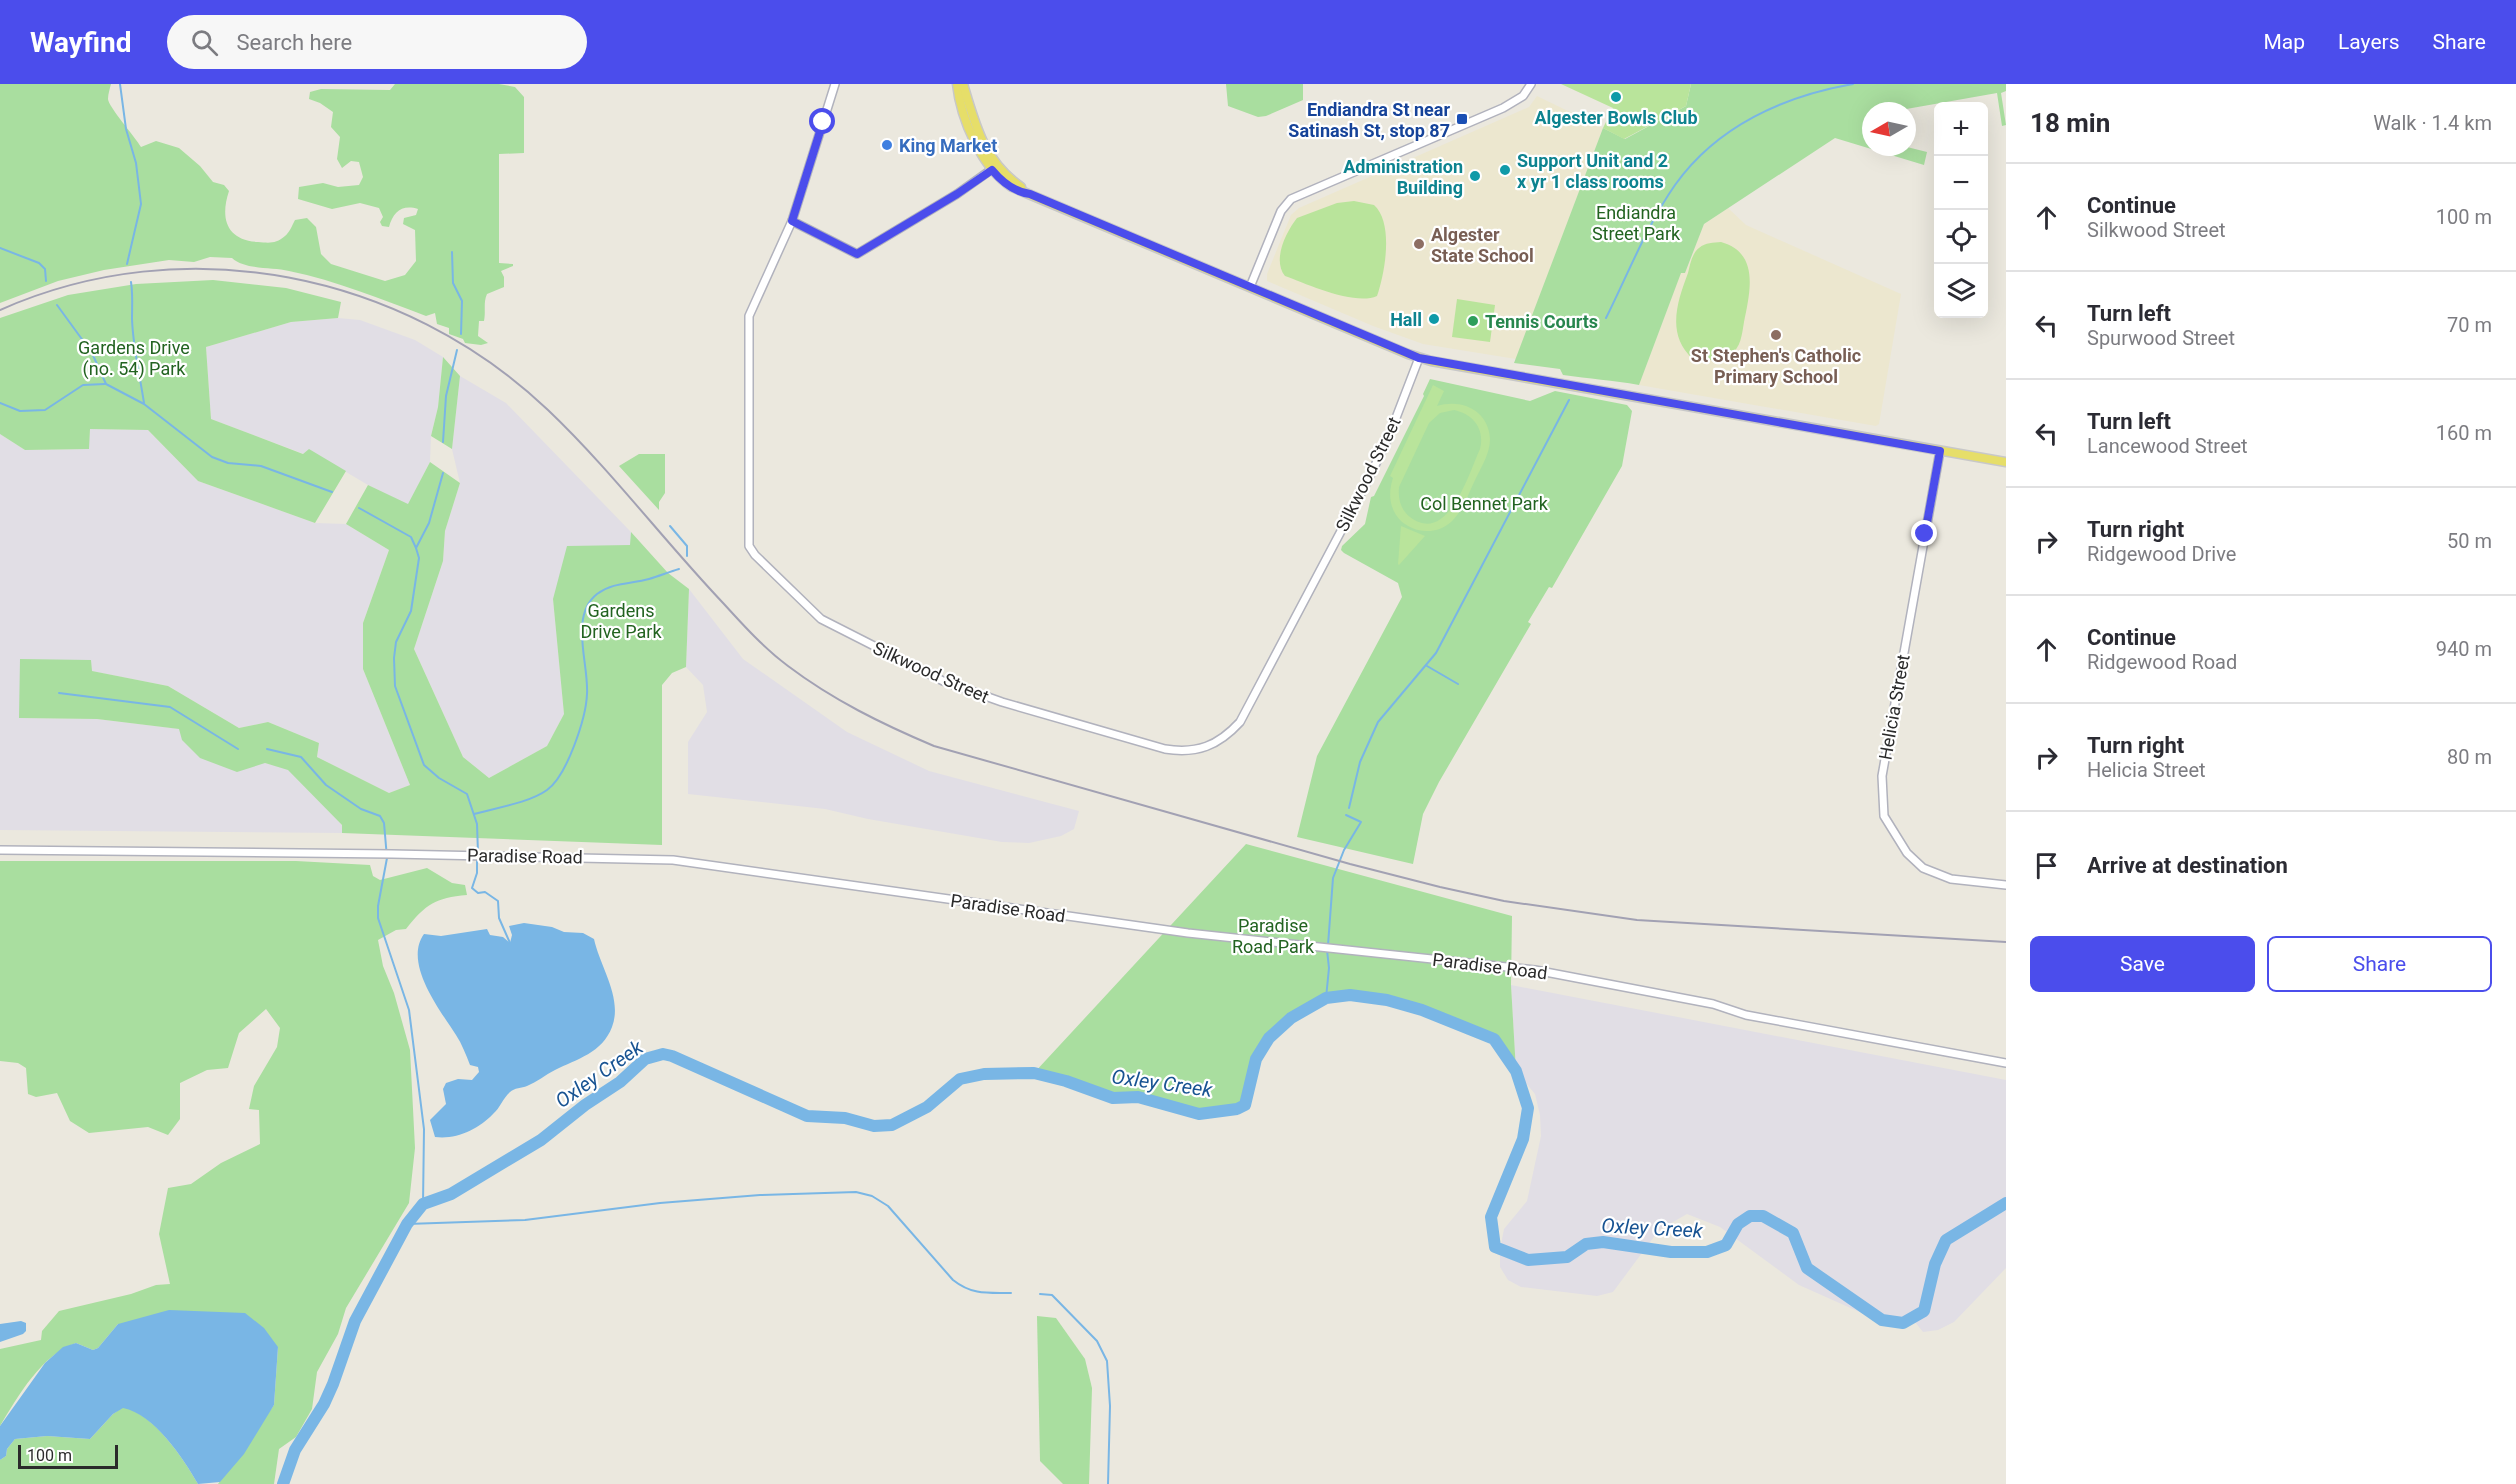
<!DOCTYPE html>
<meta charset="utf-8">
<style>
body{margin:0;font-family:Roboto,sans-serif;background:#f7f7f7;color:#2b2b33}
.controls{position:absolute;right:18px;top:18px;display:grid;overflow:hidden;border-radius:9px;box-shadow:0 6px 24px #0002}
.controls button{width:54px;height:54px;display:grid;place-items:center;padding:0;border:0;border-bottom:2px solid #e1e1e2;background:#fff;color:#2b2b33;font:30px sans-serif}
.compass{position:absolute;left:1862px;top:18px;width:54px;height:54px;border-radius:50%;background:#fff;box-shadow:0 6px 24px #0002;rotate:261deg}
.scale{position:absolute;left:18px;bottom:15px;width:100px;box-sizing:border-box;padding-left:6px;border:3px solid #2b2b2b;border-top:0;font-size:16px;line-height:21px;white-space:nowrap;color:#2b2b2b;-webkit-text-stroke:4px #fff;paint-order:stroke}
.stop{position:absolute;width:18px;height:18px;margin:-14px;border:4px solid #4b4dec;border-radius:50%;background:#fff}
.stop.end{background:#4b4dec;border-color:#fff;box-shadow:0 2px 6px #0008}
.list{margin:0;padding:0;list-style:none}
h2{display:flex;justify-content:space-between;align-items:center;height:78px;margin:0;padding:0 24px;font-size:26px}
h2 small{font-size:20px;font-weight:400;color:#7c7c81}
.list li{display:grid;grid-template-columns:39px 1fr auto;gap:18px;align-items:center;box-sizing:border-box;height:108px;padding:0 24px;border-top:2px solid #e1e1e2}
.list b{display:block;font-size:22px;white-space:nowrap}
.list p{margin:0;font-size:20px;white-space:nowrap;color:#7c7c81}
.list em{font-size:20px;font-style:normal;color:#7c7c81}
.actions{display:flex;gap:12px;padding:18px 24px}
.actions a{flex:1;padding:14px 0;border:2px solid #4b4dec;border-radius:9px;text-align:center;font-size:21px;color:#4b4dec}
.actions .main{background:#4b4dec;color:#fff}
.icon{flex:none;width:33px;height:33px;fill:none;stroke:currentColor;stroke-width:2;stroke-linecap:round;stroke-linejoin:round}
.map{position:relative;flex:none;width:2006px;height:1400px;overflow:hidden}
header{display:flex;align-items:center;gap:36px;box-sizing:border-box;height:84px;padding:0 30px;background:#4b4dec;color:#fff}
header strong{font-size:28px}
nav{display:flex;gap:33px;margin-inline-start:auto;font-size:21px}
.search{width:420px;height:54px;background:#f7f7f7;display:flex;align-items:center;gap:15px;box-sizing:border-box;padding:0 21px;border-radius:33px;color:#7c7c81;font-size:22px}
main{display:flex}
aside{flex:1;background:#fff}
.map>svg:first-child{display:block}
.industrial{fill:#e1dee5}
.education{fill:#ece7cf}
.green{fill:#a9de9f}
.pitch{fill:#b9e49b;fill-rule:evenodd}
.water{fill:#79b6e5}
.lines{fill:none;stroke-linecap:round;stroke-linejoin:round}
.stream{stroke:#79b6e5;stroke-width:2}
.river{stroke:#79b6e5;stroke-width:12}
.minor-casing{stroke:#b1b2bd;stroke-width:10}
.major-casing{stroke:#c8c8c8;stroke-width:11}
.minor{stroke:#fff;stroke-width:7}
.major{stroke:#e6de69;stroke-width:8}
.rail{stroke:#a2a1b3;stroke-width:2}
.route{stroke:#4b4dec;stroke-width:8}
.culture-dot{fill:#0f9aa8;stroke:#fff;stroke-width:2}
.transit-dot{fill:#1a4fb4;stroke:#fff;stroke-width:2}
.shop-dot{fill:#3f7fe0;stroke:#fff;stroke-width:2}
.education-dot{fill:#8d6e63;stroke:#fff;stroke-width:2}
.leisure-dot{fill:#2e9e5b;stroke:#fff;stroke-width:2}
.labels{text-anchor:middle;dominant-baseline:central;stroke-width:4.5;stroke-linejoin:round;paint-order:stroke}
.transit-label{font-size:18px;font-weight:bold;fill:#164399;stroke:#fff;text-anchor:end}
.culture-label{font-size:18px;font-weight:bold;fill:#0d838f;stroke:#fff;text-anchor:end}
.shop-label{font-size:18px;font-weight:bold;fill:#366cbe;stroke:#fff;text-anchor:start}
.park-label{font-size:18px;fill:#226320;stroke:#fff}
.education-label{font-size:18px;font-weight:bold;fill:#785e54;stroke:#fff;text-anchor:start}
.leisure-label{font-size:18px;font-weight:bold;fill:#27864d;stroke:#fff;text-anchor:start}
.street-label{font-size:18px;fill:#2b2b2b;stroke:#fff}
.water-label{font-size:20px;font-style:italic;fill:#185392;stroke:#fff}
</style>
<header>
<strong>Wayfind</strong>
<div class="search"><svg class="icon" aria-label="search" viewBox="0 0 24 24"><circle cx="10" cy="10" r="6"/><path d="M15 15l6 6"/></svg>Search here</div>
<nav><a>Map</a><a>Layers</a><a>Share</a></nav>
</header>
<main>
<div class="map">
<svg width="2006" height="1400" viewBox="0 0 2006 1400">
<rect width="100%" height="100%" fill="#ebe8de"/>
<!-- industrial -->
<g class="industrial">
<path d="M338 234 360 236 415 256 443 273 438 323 431 352 430 378 408 421 368 401 309 366 304 370 211 335 206 263 291 238Z"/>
<path d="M460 292 506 319 631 448V461L553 515 564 630 547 662 489 694 463 673 414 565 443 477 445 447 460 399 452 365Z"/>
<path d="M90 345 148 346 198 397 315 439 346 440 389 466 363 539V585L410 701 389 709 317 673 319 659 268 638 239 644 168 602 91 587V577L19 634 97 635 180 645 265 679 288 685 342 741V749L0 746V350L25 366 88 365Z"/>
<path d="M689 505 743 575 847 648 929 687 1079 727 1074 745 1061 752 1029 759 1002 758 868 735 825 725 688 710V658L707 628 703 601 686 583Z"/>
<path d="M1511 901 2006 996V1184L1954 1238 1938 1246 1923 1248 1915 1238 1864 1230 1799 1201 1720 1143 1687 1130 1659 1146 1613 1208 1597 1212 1521 1203 1508 1196 1500 1183V1166L1504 1145 1527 1117 1541 1052 1540 1031 1535 1010 1516 987Z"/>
</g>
<!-- education -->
<g class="education">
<path d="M1537 12 1603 44 1516 275 1423 260 1373 242 1267 197V190L1291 131 1299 124 1529 23Z"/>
<path d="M1728 124 1746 141 1901 210 1879 340 1876 342 1639 301 1681 188 1685 189 1704 140Z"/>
</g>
<!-- green -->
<g class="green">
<path d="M0 0H111C110 4 108 10 108 15 108 22 135 53 141 63L156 57 179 64 200 82 213 98 224 101 229 107C220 134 226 156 258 158 269 159 276 160 285 152 289 149 292 142 295 136L307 134 316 143 321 170 331 180 385 197 405 191 416 177 415 146 403 140 404 134 416 131 418 125C402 120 393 128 389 143L382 142 380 138 383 133 379 124 360 119 332 125 298 115 299 103 323 99 338 103 359 101 363 93 359 78 351 77 342 84 337 75 340 53 331 43 333 28 320 19 309 15 310 8 321 5 390 6 395 0H499L515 3 524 13V69L499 70V179L513 180V182L501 187 504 193V203L487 210C483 219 486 227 484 237H479L478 252 488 259 481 261 465 259 463 255 449 250V244L437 240 435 229 426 232C381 215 337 197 289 187 272 183 245 186 232 174L210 173 194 178 169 176 104 186 58 197 0 219Z"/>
<path d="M1226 0H1303V16L1266 32 1258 33 1228 22Z"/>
<path d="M1691 0H2006V7L2001 9 2006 41 2002 42 1997 9 1895 27H1871V63H1907L1927 68 1924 81 1835 54 1704 140 1685 189H1681L1639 301C1613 296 1589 295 1563 291L1560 285 1514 279 1603 44 1625 55 1686 22Z"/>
<path d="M213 196 286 204 341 218 338 234 291 238 206 263 211 335 303 370 309 365 346 387 315 439 198 397 148 346 90 345 89 365 25 366 0 350V234L68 211 136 200Z"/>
<path d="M443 273 460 292 452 365 431 352 438 323Z"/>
<path d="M1430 295 1530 317 1555 307 1627 321 1632 327 1622 382 1552 504 1549 503 1528 538 1531 540 1439 698 1423 730 1413 780 1297 753 1317 672 1402 513 1398 499 1344 469 1341 466 1342 462 1365 440 1371 413 1374 412 1424 312 1423 310Z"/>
<path d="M639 370H665V409L659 418V426L619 382Z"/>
<path d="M430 378 460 399 445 447 443 477 414 565 463 673 489 694 547 662 564 630 553 515 567 462 630 461 631 448 668 489 689 505 686 583 672 589 662 601V761L342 749V741L288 686 265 679 237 688 200 674 182 656 179 645 97 635 19 634 20 575 91 576 92 587 168 602 239 644 268 638 319 659 317 673 389 709 410 701 363 585V539L389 466 346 440 368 401 408 420Z"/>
<path d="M1246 760 1512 832 1511 901 1516 987 1494 955 1422 926 1387 916 1350 911 1326 914 1291 934 1269 954 1256 975 1245 1021 1237 1025 1199 1030 1138 1013 1113 1014 1066 997 1034 989Z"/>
<path d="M0 777H296L370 781 373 792 380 796 427 784 452 799 465 801 467 811C435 814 426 820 406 845L396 846 378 856 383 882 394 909 410 966 415 1064 409 1119 346 1224 338 1250 317 1288 312 1325 296 1353 279 1365 274 1400H218L274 1321 278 1263 118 1240 98 1264 93 1266 76 1259C42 1270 18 1312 0 1342V1265L41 1256 42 1247 59 1227 131 1210 156 1201 170 1200 159 1150 168 1104 191 1100 221 1079 260 1060 259 1026 249 1025 254 1002 277 963 280 944 266 925 239 949 228 984 207 986 180 999V1035L168 1051 148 1043 89 1049 70 1037 57 1009 36 1013 28 1010 26 984 18 979 0 977Z"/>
<path d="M1037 1232 1056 1234 1085 1275 1092 1304 1089 1400H1063L1040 1377Z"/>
<path d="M123 1323C154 1330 183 1374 198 1400H0V1376L6 1372 7 1365 15 1355 47 1352 90 1355 113 1330Z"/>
</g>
<!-- pitch -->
<g class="pitch">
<path d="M1561 0H1691L1686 22 1624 55 1603 44 1613 24Z"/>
<path d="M1354 117 1374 121C1394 139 1385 189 1377 212 1355 222 1307 200 1285 192 1272 176 1286 148 1297 134L1337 119Z"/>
<path d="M1721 158C1760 169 1750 208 1744 238 1742 250 1741 264 1730 271 1719 278 1705 276 1693 275 1666 251 1677 218 1688 189 1690 181 1692 169 1699 164 1706 158 1713 159 1721 158Z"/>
<path d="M1457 215 1495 221 1490 258 1452 253Z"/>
<path d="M1433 301 1444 307 1437 322C1462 314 1489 327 1490 355 1490 369 1482 382 1476 394 1465 416 1457 448 1426 447 1417 447 1408 443 1401 437 1389 425 1388 409 1393 394L1390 392ZM1454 326C1474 330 1485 346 1480 365 1469 389 1448 462 1410 433 1400 425 1398 414 1399 403L1429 339 1440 329Z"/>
<path d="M1401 442 1425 452 1399 481 1398 480Z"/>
</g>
<!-- water -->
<g class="water">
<path d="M524 839 552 843 564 848 583 849 594 855C600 883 623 914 612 943 602 969 577 975 555 986 545 991 537 998 527 1002 522 1004 514 1004 510 1008 503 1014 500 1024 493 1030 479 1045 456 1056 435 1053L430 1036 446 1020 443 1005 446 999 458 995 472 996 479 988 478 983 470 981C466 971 462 960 456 951 440 926 403 879 424 850L441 852 487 845 490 851 503 853 510 859 512 851 509 842Z"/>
<path d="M169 1226 245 1229 264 1244 278 1263 274 1321 244 1370 220 1398 198 1400C183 1374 154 1330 123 1324L113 1330 90 1355 47 1352 15 1355 7 1365 6 1372 0 1376V1342L45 1279 63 1263 76 1259 93 1266 98 1264 118 1240Z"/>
<path d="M21 1237 26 1239V1247L23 1250 0 1258V1240Z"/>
</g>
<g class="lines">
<!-- stream -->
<g class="stream">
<path d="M120 0 126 45 136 79 141 120 127 180"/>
<path d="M0 164 39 179 45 185 46 197"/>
<path d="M452 168 453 199 462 217 461 250"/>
<path d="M131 198C133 211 132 222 132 235 133 264 140 292 144 319"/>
<path d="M57 221 92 269 106 300 144 320 212 373 228 379 261 382 332 408"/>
<path d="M1606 234C1628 190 1647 141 1675 101 1717 42 1784 12 1853 0"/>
<path d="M0 319 20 327 45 326 83 301 105 300"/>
<path d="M443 358 446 312 457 266"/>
<path d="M359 424 411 453 416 464 419 474 411 527 396 558 394 574 395 602 424 681 439 694 467 710 477 740 478 769"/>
<path d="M670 442 687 462V472"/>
<path d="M416 464 429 439 443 389"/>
<path d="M1427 582 1458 600"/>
<path d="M59 609 170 623 238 665"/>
<path d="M267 665 301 673 326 701 361 725 380 732 384 739 387 774 378 822V834L409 926 424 1045 423 1120"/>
<path d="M1349 724 1360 678 1378 638 1436 569 1569 316"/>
<path d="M474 730C495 724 529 719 547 706 567 692 586 634 587 610 589 580 569 532 597 510 613 498 631 500 649 495 659 492 669 488 679 485"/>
<path d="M477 775V789L472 804 478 809 485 808 498 817 499 834 510 859"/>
<path d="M1328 861 1333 794 1344 766 1361 738 1346 731"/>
<path d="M1326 914 1329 884 1327 866"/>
<path d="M407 1140 525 1136 660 1119 760 1111 856 1108 872 1112 888 1122 953 1196C972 1211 987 1209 1011 1209"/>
<path d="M1040 1210 1052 1211 1097 1257 1107 1277 1110 1322 1108 1400"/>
</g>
<!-- river -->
<path class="river" d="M283 1400 295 1366 324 1320 333 1300 355 1237 407 1140 423 1120 451 1110 541 1056 585 1021 620 998 645 975 663 970 672 972 807 1032 845 1034 874 1042 892 1041 927 1023 960 995 984 990 1034 989 1066 997 1113 1014 1138 1013 1199 1030 1237 1025 1245 1021 1256 975 1269 954 1291 934 1326 914 1350 911 1387 916 1422 926 1494 955 1516 987 1528 1024 1523 1055 1491 1133 1495 1163 1528 1176 1567 1173 1586 1160 1603 1158 1671 1168H1707L1726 1161 1738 1140 1750 1132H1763L1793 1149 1807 1184 1882 1236 1903 1239 1924 1227 1935 1180 1946 1156 2006 1119"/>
<!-- minor casing -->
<g class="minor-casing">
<g id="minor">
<path d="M835 0 792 137 749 232V462L755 471 821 535 943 597 1002 618 1165 665C1197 670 1218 662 1240 638L1368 396 1389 352 1419 274"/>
<path d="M792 137 857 170 957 110 995 83"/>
<path d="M1250 203 1281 127 1291 115 1503 24 1523 12 1531 0"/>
<path d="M1940 367 1882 692 1884 732 1907 769 1923 784 1951 795 2006 801"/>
<path d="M0 766 392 770 673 776 1188 849 1535 886 1713 920 1746 931 2006 979"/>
</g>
</g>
<!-- major casing -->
<g class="major-casing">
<g id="major">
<path d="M957 0C961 36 982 84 1012 103L1408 270 1431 277 2006 378"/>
<path d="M963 0C975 40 984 78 1021 103"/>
</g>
</g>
<!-- minor -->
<use href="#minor" class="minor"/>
<!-- major -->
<use href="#major" class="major"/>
<!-- rail -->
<path class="rail" d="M0 226C184 144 403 188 548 326 611 386 664 457 724 520 744 542 764 564 788 582 833 616 882 640 934 662L1350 780 1440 803 1504 817 1637 836 2006 858"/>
</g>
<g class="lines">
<!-- route -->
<path class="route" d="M823 38 792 137 857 170 957 110 992 86C1002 98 1015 108 1030 110L1419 274 1940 367 1925 450"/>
</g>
<!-- markers -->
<g class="culture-dot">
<circle cx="1616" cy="13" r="6"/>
<circle cx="1505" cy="86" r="6"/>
<circle cx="1475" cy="92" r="6"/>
<circle cx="1434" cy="235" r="6"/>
</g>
<rect class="transit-dot" x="1456" y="29" width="12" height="12" rx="3"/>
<circle class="shop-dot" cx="887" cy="61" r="6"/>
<g class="education-dot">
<circle cx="1419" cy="160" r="6"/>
<circle cx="1776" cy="251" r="6"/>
</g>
<circle class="leisure-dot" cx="1473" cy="237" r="6"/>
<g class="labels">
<!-- transit labels -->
<g class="transit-label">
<text x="1450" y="25">Endiandra St near<tspan x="1450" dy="21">Satinash St, stop 87</tspan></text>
</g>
<!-- culture labels -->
<g class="culture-label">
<text x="1616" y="33" text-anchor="middle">Algester Bowls Club</text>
<text x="1517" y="76" text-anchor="start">Support Unit and 2<tspan x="1517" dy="21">x yr 1 class rooms</tspan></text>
<text x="1463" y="82">Administration<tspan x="1463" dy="21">Building</tspan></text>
<text x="1422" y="235">Hall</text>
</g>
<!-- shop labels -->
<g class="shop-label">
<text x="899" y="61">King Market</text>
</g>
<!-- park labels -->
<g class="park-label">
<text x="1636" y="128">Endiandra<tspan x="1636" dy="21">Street Park</tspan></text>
<text x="134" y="263">Gardens Drive<tspan x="134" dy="21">(no. 54) Park</tspan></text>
<text x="1484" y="419">Col Bennet Park</text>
<text x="621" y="526">Gardens<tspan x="621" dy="21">Drive Park</tspan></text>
<text x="1273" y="841">Paradise<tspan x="1273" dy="21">Road Park</tspan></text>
</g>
<!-- education labels -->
<g class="education-label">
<text x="1431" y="150">Algester<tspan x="1431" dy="21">State School</tspan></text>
<text x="1776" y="271" text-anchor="middle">St Stephen's Catholic<tspan x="1776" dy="21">Primary School</tspan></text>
</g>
<!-- leisure labels -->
<g class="leisure-label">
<text x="1485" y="237">Tennis Courts</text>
</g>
<!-- street labels -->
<g class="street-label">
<text transform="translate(1368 390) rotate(-64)">Silkwood Street</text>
<text transform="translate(931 588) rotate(24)">Silkwood Street</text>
<text transform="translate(1894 623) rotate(-80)">Helicia Street</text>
<text transform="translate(525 772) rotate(1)">Paradise Road</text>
<text transform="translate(1008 824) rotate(8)">Paradise Road</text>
<text transform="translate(1490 882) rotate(7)">Paradise Road</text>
</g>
<!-- water labels -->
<g class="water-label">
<text transform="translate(599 990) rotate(-35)">Oxley Creek</text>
<text transform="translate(1162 999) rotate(8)">Oxley Creek</text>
<text transform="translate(1652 1144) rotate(3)">Oxley Creek</text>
</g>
</g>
</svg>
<div class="controls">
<button>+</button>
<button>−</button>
<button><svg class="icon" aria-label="locate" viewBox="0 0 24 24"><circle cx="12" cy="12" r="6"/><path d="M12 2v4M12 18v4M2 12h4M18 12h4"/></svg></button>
<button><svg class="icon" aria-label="layers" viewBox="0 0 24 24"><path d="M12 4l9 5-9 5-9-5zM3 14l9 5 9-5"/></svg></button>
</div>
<svg class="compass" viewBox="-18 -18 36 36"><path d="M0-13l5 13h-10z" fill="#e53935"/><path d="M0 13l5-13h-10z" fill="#7c7c81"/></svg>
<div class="scale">100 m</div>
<div class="stop" style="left:823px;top:38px"></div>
<div class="stop end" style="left:1925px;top:450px"></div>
</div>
<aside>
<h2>18 min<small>Walk · 1.4 km</small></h2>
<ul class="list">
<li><svg class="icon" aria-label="ahead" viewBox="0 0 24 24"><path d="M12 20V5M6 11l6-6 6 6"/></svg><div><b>Continue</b><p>Silkwood Street</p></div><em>100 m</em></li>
<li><svg class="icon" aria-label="left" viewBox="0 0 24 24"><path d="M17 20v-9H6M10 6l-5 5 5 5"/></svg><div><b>Turn left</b><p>Spurwood Street</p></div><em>70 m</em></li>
<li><svg class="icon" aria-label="left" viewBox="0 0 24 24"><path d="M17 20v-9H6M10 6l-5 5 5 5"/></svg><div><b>Turn left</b><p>Lancewood Street</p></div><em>160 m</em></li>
<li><svg class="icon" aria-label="right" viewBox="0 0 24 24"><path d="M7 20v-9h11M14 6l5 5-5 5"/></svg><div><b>Turn right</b><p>Ridgewood Drive</p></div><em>50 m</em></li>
<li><svg class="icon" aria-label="ahead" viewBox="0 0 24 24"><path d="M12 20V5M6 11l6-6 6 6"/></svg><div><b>Continue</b><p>Ridgewood Road</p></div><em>940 m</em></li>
<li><svg class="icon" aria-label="right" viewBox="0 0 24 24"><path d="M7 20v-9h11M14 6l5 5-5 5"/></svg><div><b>Turn right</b><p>Helicia Street</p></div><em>80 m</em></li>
<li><svg class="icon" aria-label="arrive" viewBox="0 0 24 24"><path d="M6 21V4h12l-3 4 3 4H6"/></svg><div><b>Arrive at destination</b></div></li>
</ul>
<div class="actions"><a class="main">Save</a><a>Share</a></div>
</aside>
</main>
